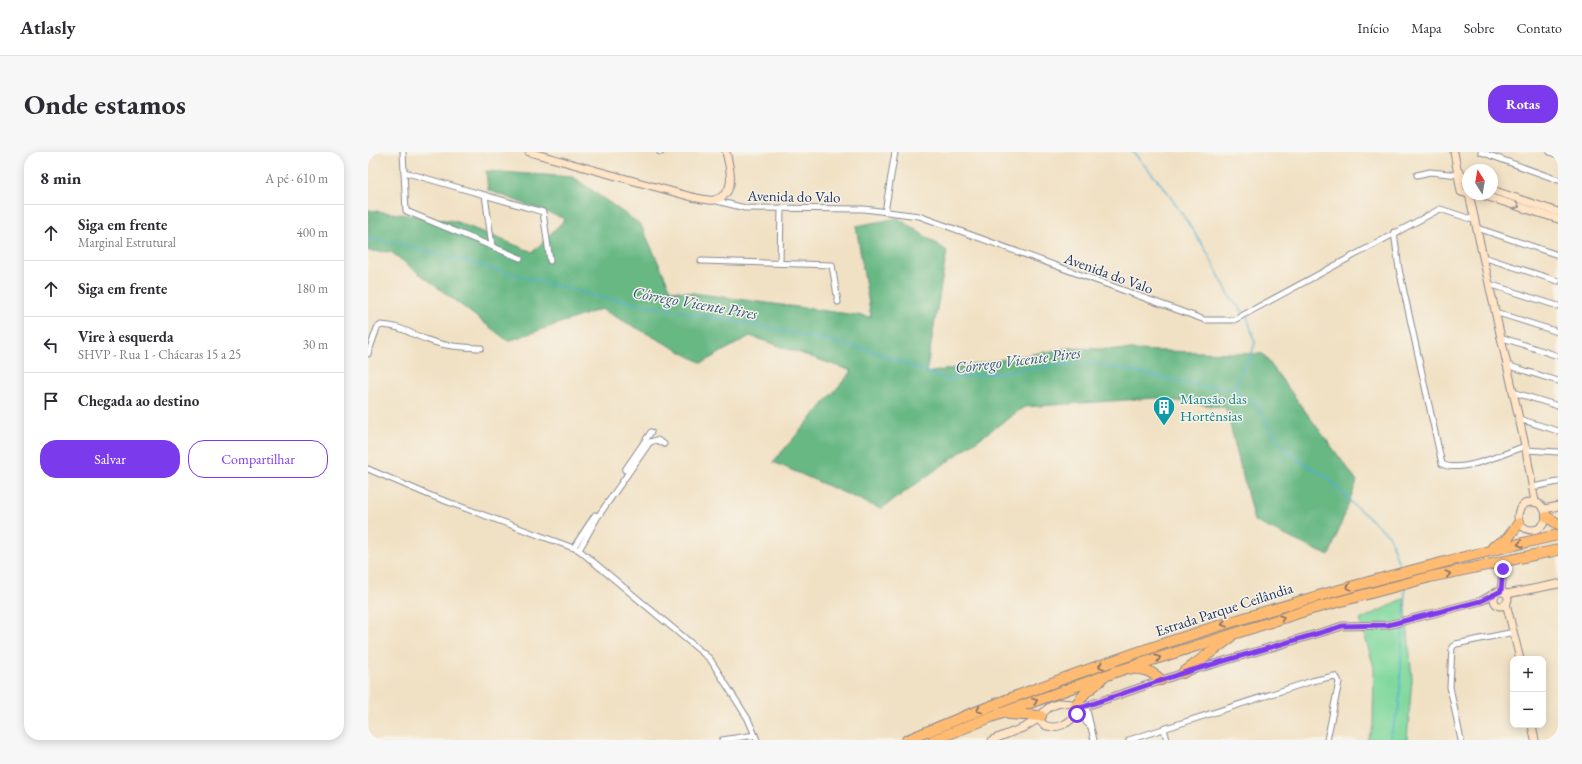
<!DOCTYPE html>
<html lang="pt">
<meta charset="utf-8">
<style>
body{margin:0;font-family:"EB Garamond",serif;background:#f7f7f7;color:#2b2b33}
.controls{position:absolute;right:12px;bottom:12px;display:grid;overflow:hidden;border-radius:8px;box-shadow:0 2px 10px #0003}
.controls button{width:36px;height:36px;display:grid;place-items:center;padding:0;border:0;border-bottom:1px solid #e1e1e2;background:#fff;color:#2b2b33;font:20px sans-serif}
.compass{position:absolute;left:1094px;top:12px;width:36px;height:36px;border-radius:50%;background:#fff;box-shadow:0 2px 10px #0003;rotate:349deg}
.stop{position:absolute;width:12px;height:12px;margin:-9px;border:3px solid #7c3aed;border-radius:50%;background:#fff}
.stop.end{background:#7c3aed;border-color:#fff;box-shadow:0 1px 4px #0008}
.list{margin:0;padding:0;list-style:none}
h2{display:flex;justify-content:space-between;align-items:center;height:52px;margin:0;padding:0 16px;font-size:17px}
h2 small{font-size:13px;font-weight:400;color:#7c7c81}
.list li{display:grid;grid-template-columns:26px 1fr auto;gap:12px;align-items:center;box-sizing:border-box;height:56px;padding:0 16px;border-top:1px solid #e1e1e2}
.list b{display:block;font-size:15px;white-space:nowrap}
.list p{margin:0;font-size:13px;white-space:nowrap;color:#7c7c81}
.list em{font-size:13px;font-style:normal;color:#7c7c81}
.actions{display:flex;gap:8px;padding:12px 16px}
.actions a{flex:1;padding:9px 0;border:1px solid #7c3aed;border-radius:16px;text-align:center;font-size:14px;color:#7c3aed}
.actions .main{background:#7c3aed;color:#fff}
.icon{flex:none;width:22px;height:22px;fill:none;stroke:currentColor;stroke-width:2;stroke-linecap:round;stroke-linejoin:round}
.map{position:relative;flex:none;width:1190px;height:588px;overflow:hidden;border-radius:16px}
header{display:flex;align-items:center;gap:24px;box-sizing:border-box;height:56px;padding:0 20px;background:#fff;border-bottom:1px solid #e1e1e2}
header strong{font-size:19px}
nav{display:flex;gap:22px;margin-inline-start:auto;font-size:14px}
.intro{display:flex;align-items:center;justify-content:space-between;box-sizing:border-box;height:96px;padding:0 24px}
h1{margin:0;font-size:28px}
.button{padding:10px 18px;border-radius:16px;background:#7c3aed;color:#fff;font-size:14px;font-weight:700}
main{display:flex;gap:24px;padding:0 24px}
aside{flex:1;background:#fff;border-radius:16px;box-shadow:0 2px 10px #0003}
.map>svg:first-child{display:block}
.green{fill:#80d89d;stroke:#4e847e}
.forest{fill:#68b884;stroke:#427471}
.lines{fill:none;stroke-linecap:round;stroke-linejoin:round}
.stream{stroke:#51afd0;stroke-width:1.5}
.street-casing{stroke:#868891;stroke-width:7}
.secondary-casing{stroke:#868891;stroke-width:9}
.highway-casing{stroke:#868891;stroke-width:12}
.street{stroke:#fff;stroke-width:5}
.secondary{stroke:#ffe4c6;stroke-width:7}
.highway{stroke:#ffbb71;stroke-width:10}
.oneway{stroke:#8d8a92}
.oneway2{stroke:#826e67}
.route{stroke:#7c3aed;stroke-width:5}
.labels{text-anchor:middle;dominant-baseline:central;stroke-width:3;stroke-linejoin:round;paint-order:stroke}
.street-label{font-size:15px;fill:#1b2f5e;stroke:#f7f3e8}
.culture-label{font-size:15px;fill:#0d838f;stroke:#f7f3e8;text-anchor:start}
.water-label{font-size:16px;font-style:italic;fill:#2b5580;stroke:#f7f3e8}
</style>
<header>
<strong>Atlasly</strong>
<nav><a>Início</a><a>Mapa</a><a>Sobre</a><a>Contato</a></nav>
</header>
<div class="intro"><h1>Onde estamos</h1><a class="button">Rotas</a></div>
<main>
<aside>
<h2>8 min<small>A pé · 610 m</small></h2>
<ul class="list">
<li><svg class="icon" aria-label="ahead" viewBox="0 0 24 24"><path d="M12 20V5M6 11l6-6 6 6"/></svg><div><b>Siga em frente</b><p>Marginal Estrutural</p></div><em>400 m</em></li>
<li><svg class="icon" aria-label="ahead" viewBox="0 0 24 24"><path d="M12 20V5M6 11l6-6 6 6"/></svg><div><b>Siga em frente</b></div><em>180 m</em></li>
<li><svg class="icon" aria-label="left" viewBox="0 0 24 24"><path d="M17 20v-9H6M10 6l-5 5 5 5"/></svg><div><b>Vire à esquerda</b><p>SHVP - Rua 1 - Chácaras 15 a 25</p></div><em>30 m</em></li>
<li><svg class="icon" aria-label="arrive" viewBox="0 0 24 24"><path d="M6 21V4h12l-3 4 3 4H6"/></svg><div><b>Chegada ao destino</b></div></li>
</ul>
<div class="actions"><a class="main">Salvar</a><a>Compartilhar</a></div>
</aside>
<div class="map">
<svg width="1190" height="588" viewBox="0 0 1190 588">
<rect width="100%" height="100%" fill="#f7f3e8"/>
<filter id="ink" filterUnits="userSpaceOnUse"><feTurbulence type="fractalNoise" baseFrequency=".025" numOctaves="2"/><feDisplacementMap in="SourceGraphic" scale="8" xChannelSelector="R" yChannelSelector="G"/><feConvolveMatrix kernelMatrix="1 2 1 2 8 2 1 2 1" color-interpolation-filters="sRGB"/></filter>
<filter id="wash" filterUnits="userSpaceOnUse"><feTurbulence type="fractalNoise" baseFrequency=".012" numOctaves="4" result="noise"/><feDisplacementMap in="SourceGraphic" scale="16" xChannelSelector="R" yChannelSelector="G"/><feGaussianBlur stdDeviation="0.9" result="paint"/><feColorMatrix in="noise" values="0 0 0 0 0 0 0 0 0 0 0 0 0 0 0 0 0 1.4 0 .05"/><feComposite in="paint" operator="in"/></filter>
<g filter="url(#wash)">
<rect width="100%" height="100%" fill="#f1e1c4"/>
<!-- green -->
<path class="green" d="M1037 446 1044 527 1039 588H999L1005 575 1006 515 992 468Z"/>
<!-- forest -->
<path class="forest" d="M118 19 205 25 273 73 303 138 503 165 488 74 530 66 579 99 558 221 700 196 895 202 989 329 961 404 886 369 858 256 787 246 656 255 513 357 405 310 484 219 382 184 334 211 233 157 140 189 23 100 0 99V58L86 69 165 100 197 67 120 38Z"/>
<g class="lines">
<!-- stream -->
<g class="stream">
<path d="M765 0 798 38 838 98 862 145 876 161"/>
<path d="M0 86 29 91 223 143 398 175 501 198 578 227 722 210 834 234 868 237"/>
<path d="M879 164 887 191 882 206 868 229V237L872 243 885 248 890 254 904 280 921 302 960 326 987 354 1021 383 1033 418"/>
<path d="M1036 466 1037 435"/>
<path d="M1021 588 1031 555 1035 471"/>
</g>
</g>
</g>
<g filter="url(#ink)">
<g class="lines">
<!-- street casing -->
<g class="street-casing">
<g id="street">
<path d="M35 0 38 59 152 106"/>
<path d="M292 0H293"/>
<path d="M1113 0 1190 28"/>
<path d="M1182 0 1190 3"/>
<path d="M36 20 175 60 182 109"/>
<path d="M1049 23 1062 20 1091 23"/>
<path d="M117 43 124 94"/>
<path d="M345 48 377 56 496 57 551 64 837 168H866L1072 57 1106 68"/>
<path d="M517 60 527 0"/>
<path d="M1109 76 1190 103"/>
<path d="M1026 80 1031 117 1074 312C1092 322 1138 301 1157 294"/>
<path d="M1115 105 1190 129"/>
<path d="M333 109 464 113 470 150"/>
<path d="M412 111 413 56"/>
<path d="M1121 132 1190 154"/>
<path d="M1127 160 1190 180"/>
<path d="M1132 185 1190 204"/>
<path d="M0 202 9 176 13 173C34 174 42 182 60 188 77 195 96 195 113 196"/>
<path d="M1138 213 1190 229"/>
<path d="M1145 240 1190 254"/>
<path d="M1151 267 1190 279"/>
<path d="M1158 298 1190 300"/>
<path d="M0 317 61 343 211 398 342 507 380 567 389 588"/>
<path d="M257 318 283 280"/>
<path d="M1165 335 1190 330"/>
<path d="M206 395 227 363"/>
<path d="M211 398 229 366 282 290 289 288 296 292"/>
<path d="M718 554 726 588"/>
<path d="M713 555 718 570 722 574"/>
<path d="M796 577 799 588"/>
<path d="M354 588 387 583"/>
<path d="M761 588 944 529 966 524 969 526 971 530 959 588"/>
<path d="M1093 588 1082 535 1084 495 1088 492 1146 480"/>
</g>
</g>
<!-- secondary casing -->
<g class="secondary-casing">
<g id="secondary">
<path d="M161 0 324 45C330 46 340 49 346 48 370 42 362 17 358 0"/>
<path d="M1086 0 1093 40 1100 42"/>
<path d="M1091 20 1098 28"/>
<path d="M1124 38 1190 60"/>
<path d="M1101 42 1158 298 1167 350"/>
<path d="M1111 42 1190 67"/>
<circle cx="1164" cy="364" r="14"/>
<path d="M1177 357 1190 354"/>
<path d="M1133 439 1136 410"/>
<circle cx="1133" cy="447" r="7"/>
<path d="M1139 442 1190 432"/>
<path d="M1138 451 1152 507"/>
<path d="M693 551 704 552 709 557C708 571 682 582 672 569 674 558 683 553 693 551Z"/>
<path d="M709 557 815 521 965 477 974 474 1020 473 1113 449 1129 440"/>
<path d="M1164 573 1167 588"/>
<path d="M624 588 657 575 673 565"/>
</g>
</g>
<!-- highway casing -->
<g class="highway-casing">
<g id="highway">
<path d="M1179 365 1190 372"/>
<path d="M1125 395 1139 387 1151 371"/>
<path d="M764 517C777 516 784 520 793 528"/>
<path d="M815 521 862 486"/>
<path d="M707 554 718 540 732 529"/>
<path d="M641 562 673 564"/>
<path d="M539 588C749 499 968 433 1190 383"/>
<path d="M566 588 623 565 750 519 940 458 1062 425 1190 398"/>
</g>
</g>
<!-- street -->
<use href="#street" class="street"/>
<!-- secondary -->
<use href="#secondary" class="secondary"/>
<!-- highway -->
<use href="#highway" class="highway"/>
</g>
<!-- one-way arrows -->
<defs><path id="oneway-chevron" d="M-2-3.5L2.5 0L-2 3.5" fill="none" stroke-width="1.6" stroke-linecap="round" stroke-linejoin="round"/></defs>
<use class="oneway" href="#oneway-chevron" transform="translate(1149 54) rotate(18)"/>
<g class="oneway2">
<use href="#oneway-chevron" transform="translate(1152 392) rotate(168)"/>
<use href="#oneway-chevron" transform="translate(1080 422) rotate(-12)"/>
<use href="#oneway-chevron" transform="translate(981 435) rotate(165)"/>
<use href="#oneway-chevron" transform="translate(914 466) rotate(-18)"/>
<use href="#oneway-chevron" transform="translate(856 472) rotate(162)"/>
<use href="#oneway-chevron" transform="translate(790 506) rotate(-18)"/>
<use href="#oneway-chevron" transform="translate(733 514) rotate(161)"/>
<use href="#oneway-chevron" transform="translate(667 549) rotate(-20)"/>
<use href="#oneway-chevron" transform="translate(611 558) rotate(158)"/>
</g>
</g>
<g class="lines" filter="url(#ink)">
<!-- route -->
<path class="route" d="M709 562V557L815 521 965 477 974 474 1020 473 1113 449 1133 439 1135 417"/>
</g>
<!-- icons -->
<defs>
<g id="building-pin" transform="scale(1.15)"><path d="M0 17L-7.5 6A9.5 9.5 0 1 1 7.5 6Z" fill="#0f9aa8" stroke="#f7f3e8"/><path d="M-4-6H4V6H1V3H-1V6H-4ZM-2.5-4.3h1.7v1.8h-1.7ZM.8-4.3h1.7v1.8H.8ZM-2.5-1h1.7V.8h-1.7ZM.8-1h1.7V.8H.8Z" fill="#fff"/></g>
</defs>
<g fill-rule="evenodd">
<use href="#building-pin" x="796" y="255"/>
</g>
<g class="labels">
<!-- street labels -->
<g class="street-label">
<text transform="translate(426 44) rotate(1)">Avenida do Valo</text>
<text transform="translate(741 121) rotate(20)">Avenida do Valo</text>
<text transform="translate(856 457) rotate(-18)">Estrada Parque Ceilândia</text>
</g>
<!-- culture labels -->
<g class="culture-label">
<text x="812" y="246">Mansão das<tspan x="812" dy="17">Hortênsias</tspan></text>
</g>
<!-- water labels -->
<g class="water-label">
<text transform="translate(327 151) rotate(10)">Córrego Vicente Pires</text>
<text transform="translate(650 208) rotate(-7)">Córrego Vicente Pires</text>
</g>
</g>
</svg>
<div class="controls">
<button>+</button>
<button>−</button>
</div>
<svg class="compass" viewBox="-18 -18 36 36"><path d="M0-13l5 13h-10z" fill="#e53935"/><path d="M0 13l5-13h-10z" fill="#7c7c81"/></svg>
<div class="stop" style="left:709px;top:562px"></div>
<div class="stop end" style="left:1135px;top:417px"></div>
</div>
</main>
